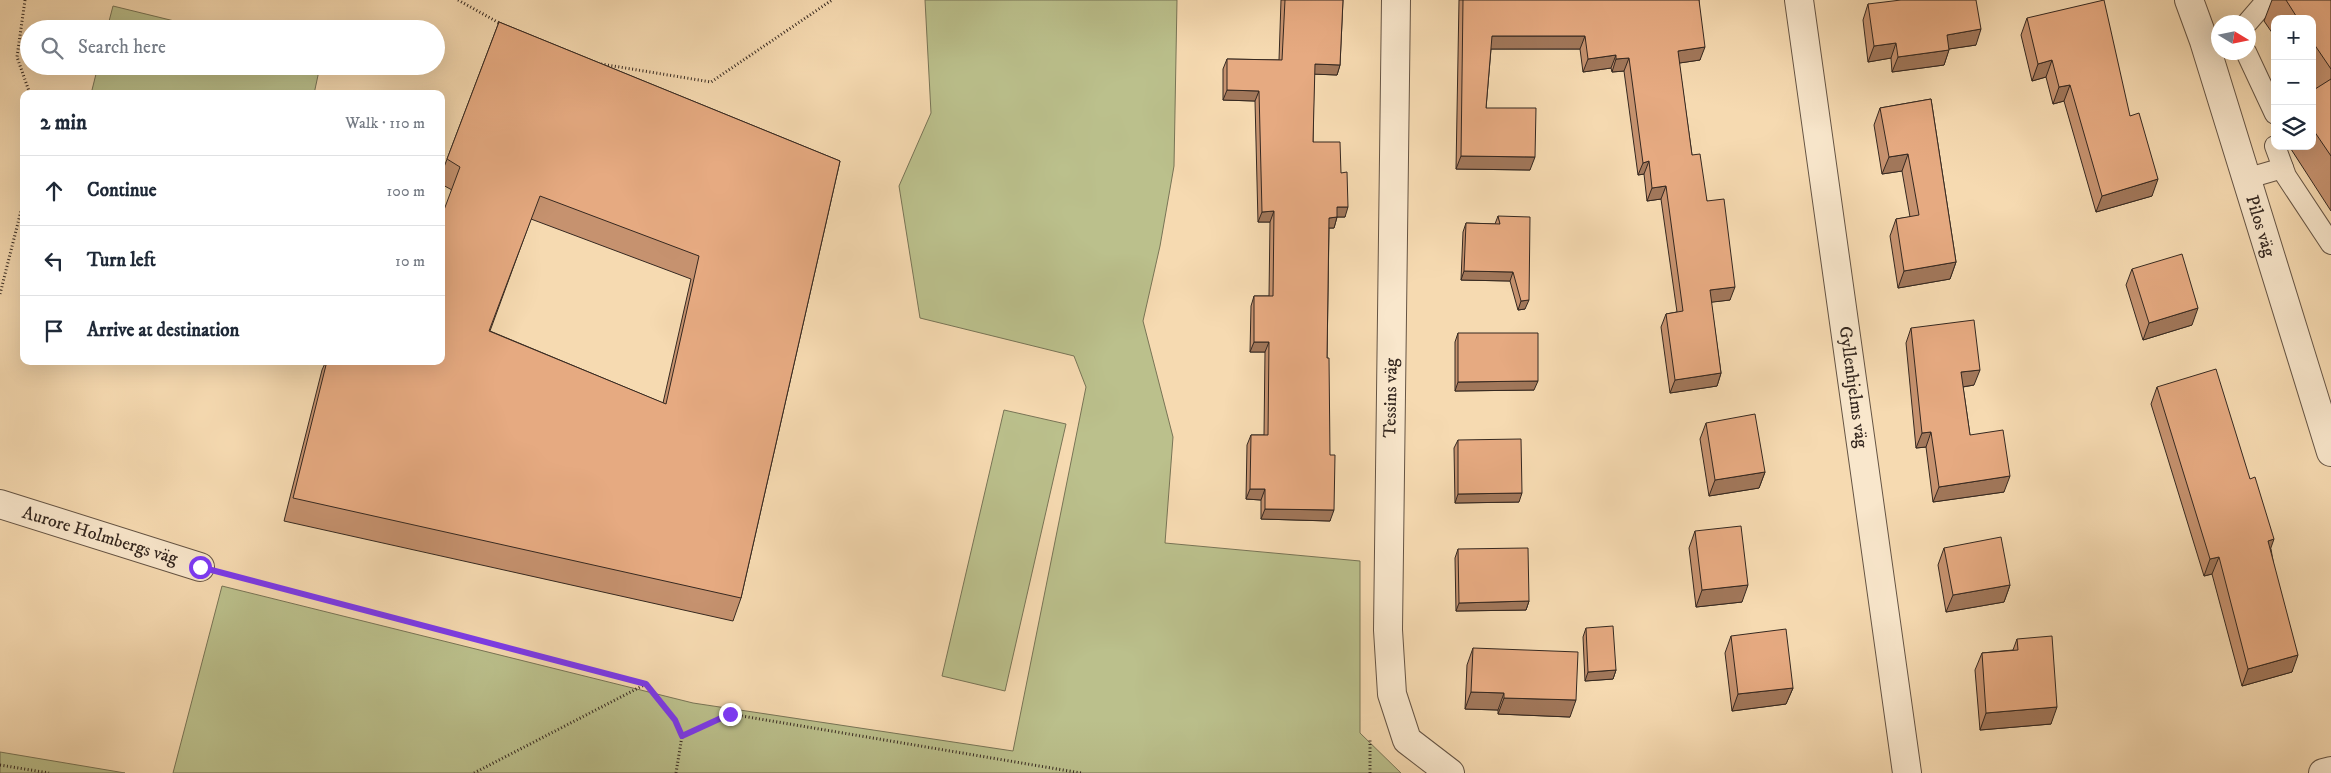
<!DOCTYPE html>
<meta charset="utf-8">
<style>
body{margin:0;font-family:"IM FELL DW Pica",serif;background:#f2f2f3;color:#1f2937}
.controls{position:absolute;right:15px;top:15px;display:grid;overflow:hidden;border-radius:10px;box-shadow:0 5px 20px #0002}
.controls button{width:45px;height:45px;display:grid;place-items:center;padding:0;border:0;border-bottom:1px solid #e0e1e3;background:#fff;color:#1f2937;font:25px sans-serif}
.compass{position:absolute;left:2211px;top:15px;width:45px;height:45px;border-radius:50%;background:#fff;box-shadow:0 5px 20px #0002;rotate:100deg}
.stop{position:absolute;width:15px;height:15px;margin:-11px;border:4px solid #7c3aed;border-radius:50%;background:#fff}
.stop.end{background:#7c3aed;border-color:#fff;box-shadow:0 1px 5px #0008}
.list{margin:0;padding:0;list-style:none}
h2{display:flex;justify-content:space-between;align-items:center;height:65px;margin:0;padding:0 20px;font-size:21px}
h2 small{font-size:16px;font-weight:400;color:#747a83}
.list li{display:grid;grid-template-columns:32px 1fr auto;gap:15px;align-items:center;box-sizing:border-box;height:70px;padding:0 20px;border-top:1px solid #e0e1e3}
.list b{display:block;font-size:19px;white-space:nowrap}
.list em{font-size:16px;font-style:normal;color:#747a83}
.icon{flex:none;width:28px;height:28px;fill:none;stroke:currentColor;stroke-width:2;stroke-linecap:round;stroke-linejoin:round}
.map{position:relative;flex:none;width:2331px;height:773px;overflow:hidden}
.search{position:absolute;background:#fff;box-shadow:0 5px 20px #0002;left:20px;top:20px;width:425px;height:55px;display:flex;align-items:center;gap:12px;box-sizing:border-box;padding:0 18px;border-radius:28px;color:#747a83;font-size:19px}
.panel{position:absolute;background:#fff;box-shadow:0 5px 20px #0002;left:20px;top:90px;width:425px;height:275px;border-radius:10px}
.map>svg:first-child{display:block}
.green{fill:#bbc08c;stroke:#787456}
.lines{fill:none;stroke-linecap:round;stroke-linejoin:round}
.lane-casing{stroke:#655444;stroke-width:22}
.street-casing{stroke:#655444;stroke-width:30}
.path{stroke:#352820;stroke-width:3;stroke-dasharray:1 2.5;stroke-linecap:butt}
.lane{stroke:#f9e7cc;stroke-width:20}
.street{stroke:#f9e7cc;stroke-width:28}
.wall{fill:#c6926f;stroke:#352820;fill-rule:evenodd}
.shaded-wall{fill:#a1775a;stroke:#352820}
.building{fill:#e6aa81;stroke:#352820;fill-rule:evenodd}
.route{stroke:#7c3aed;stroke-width:6}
.labels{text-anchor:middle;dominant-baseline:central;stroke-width:4;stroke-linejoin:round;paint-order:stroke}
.street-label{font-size:18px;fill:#352820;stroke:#f9e7cc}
</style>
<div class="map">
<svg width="2331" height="773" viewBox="0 0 2331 773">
<rect width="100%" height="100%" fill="#f6dab1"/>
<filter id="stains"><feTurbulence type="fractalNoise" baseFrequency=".004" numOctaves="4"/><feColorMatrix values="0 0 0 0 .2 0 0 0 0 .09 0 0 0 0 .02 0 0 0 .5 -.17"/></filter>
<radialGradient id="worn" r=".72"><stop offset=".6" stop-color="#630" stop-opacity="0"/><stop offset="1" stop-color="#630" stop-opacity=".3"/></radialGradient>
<!-- green -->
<g class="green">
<path d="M925 0H1177L1174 166 1160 246 1143 321 1173 437 1165 543 1360 561V733L1401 773H173L222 586 693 703 1013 751 1086 387 1074 356 920 318 899 186 931 113Z"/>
<path d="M113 6 207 29H107Z"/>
<path d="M98 66H320L314 94H91Z"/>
<path d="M1004 410 1066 424 1005 691 942 676Z"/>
<path d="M0 752 125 773H0Z"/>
</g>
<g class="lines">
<!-- lane casing -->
<g class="lane-casing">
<g id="lane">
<path d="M2248 22 2267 0"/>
<path d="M2246 52 2275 114"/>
<path d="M2275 146 2286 176 2331 244"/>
<path d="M2245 179 2283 168"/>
</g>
</g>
<!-- street casing -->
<g class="street-casing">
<g id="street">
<path d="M1396 0 1388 630 1392 694 1407 740 1450 773"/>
<path d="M1799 0 1907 773"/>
<path d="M2189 0 2204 41 2331 452"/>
<path d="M0 504 200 567"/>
<path d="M2323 773 2331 771"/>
</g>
</g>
<!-- path -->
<g class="path">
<path d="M25 0 17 57 30 94"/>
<path d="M458 0 501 24"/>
<path d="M601 64 711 82 832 0"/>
<path d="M0 294 24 199"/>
<path d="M231 575 645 684"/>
<path d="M0 765 49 773"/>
<path d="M474 773 646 684 675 720 682 736 730 714 1081 773"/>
<path d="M676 773 682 736"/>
<path d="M1370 773V739"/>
</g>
<!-- lane -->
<use href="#lane" class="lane"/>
<!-- street -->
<use href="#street" class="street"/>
</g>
<!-- wall -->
<g class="wall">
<path d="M1281 0H1343L1340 65 1337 75 1314 74 1313 142 1341 173 1345 217H1337L1334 228H1329L1327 358 1330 521 1261 519V500L1246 499 1247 445 1251 435H1264L1265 352H1250L1251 306 1254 296H1269L1270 222H1258L1255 101 1223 100V69L1227 59 1279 60Z"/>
<path d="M1459 0H1699L1700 60 1679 63 1692 155 1707 201 1730 300 1711 302 1721 373 1717 386 1670 393 1661 327 1666 314 1677 312 1661 199 1647 201 1644 174 1638 175 1624 71 1612 72 1611 68 1583 72 1580 49H1491L1486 108 1530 170 1456 169Z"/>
<path d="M2272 0H2331V211L2289 146H2312V19H2275V37L2264 21Z"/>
<path d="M1868 4 1976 45 1949 49 1944 65 1892 72 1891 58 1868 62 1863 20Z"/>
<path d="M2027 18 2130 116 2152 196 2096 212 2064 101 2053 104 2046 77 2032 81 2021 35Z"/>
<path d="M499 22 840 161 741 598 733 621 284 521 322 370 326 361H441L452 190 441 184V175ZM531 219 691 279 663 403 490 331Z"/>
<path d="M1931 99 1956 262 1950 279 1898 288 1890 236 1896 219 1910 217 1902 171 1882 174 1874 125 1880 108Z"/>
<path d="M1498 216 1525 309 1518 310 1510 281 1461 280 1463 232 1466 223 1495 224Z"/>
<path d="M2132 269 2192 325 2143 340 2126 285Z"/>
<path d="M1911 328 1974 385 1963 387 1970 435 2004 492 1933 502 1926 447 1916 448 1906 343Z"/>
<path d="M1458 333 1534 390 1455 391V342Z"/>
<path d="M2157 387 2271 549 2292 672 2242 686 2212 574 2204 576 2151 404Z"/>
<path d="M1706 423 1765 472 1759 488 1709 496 1700 439Z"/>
<path d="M1458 440 1519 502 1455 503 1454 448Z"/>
<path d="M1695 531 1742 602 1696 607 1689 548Z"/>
<path d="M1944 548 2010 585 2004 602 1946 612 1938 565Z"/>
<path d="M1458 549 1529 601 1526 610 1456 611 1455 558Z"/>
<path d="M1586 628 1616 670 1613 679 1585 681 1583 637Z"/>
<path d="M1731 636 1793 688 1786 704 1732 711 1725 653Z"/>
<path d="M2017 639 2051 724 1980 730 1975 670 1982 653 2013 650Z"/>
<path d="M1473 648 1570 717 1498 714V710L1465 709 1467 665Z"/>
</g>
<!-- shaded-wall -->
<g class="shaded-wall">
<path d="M1981 29 1976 45 1942 50 1947 35Z"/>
<path d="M1492 36H1585L1580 49H1487Z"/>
<path d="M1896 43 1891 58 1868 62 1874 46Z"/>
<path d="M1705 47 1700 60 1673 64 1678 51Z"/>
<path d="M1949 50 1944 65 1892 72 1898 57Z"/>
<path d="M1616 55 1611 68 1583 72 1588 59Z"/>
<path d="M1629 58 1624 71 1612 72 1616 59Z"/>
<path d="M2052 60 2046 77 2032 81 2038 64Z"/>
<path d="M1315 64 1340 65 1337 75 1311 74Z"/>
<path d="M2070 85 2064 101 2053 104 2059 87Z"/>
<path d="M1227 90 1259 91 1255 101 1223 100Z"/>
<path d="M1908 154 1902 171 1882 174 1889 157Z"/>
<path d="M1461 156 1535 157 1530 170 1456 169Z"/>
<path d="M1649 161 1644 174 1638 175 1643 163Z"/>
<path d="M2158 179 2152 196 2096 212 2102 196Z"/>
<path d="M1666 186 1661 199 1647 201 1652 188Z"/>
<path d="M1337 207H1348L1345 217H1334Z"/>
<path d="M1274 211 1270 222H1258L1262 212Z"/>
<path d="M1337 217 1334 228H1325L1329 218Z"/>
<path d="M1956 262 1950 279 1898 288 1904 271Z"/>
<path d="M1464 271 1513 272 1510 281 1461 280Z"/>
<path d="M1735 287 1730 300 1705 303 1710 290Z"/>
<path d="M1529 300 1525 309 1518 310 1521 301Z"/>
<path d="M2198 308 2192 325 2143 340 2149 323Z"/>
<path d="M1254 342H1269L1265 352H1250Z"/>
<path d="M1980 370 1974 385 1956 388 1961 372Z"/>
<path d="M1721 373 1717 386 1670 393 1675 380Z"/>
<path d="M1538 381 1534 390 1455 391 1458 382Z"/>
<path d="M1931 432 1926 447 1916 448 1922 433Z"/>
<path d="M1765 472 1759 488 1709 496 1715 480Z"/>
<path d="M2010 476 2004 492 1933 502 1939 487Z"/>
<path d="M1250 489H1265L1261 500 1246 499Z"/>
<path d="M1522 493 1519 502 1455 503 1458 494Z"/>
<path d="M1265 509 1334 510 1330 521 1261 519Z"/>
<path d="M2274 539 2268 556V541Z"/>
<path d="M2219 557 2212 574 2204 576 2210 559Z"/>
<path d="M1748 585 1742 602 1696 607 1702 590Z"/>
<path d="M2010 585 2004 602 1946 612 1953 595Z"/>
<path d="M1529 601 1526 610 1456 611 1459 603Z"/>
<path d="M2298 655 2292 672 2242 686 2248 669Z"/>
<path d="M1616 670 1613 679 1585 681 1588 672Z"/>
<path d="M1793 688 1786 704 1732 711 1738 694Z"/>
<path d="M1471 692 1504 693 1498 710 1465 709Z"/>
<path d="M1504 698 1576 700 1570 717 1498 714Z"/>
<path d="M2057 707 2051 724 1980 730 1986 713Z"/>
</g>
<!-- building -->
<g class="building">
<path d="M1285 0H1343L1340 65 1315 64 1313 142H1340L1341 173 1347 172 1348 207H1337V217L1329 218 1327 358H1329L1330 455H1335L1334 510 1265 509V489H1250L1251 435H1268L1269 342H1254V296H1273L1274 211 1262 212 1259 91 1227 90V59L1282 60Z"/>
<path d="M1463 0H1699L1705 47 1678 51 1692 155 1700 154 1707 201 1724 199 1735 287 1710 290 1721 373 1675 380 1666 314 1683 311 1666 186 1652 188 1649 161 1643 163 1629 58 1616 59V55L1588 59 1585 36H1492L1486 108H1536L1535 157 1461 156Z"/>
<path d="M1901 0H1976L1981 29 1947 35 1949 50 1898 57 1896 43 1874 46 1868 4Z"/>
<path d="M2104 0 2130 116 2139 113 2158 179 2102 196 2070 85 2059 87 2052 60 2038 64 2027 18Z"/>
<path d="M2286 0H2331V69L2312 41V19H2298Z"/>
<path d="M499 22 840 161 741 598 293 498 327 361H441V218L460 167 447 159ZM540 196 699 256 666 404 489 331Z"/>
<path d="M2331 79V156L2312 128V91Z"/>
<path d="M1931 99 1956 262 1904 271 1896 219 1919 215 1908 154 1889 157 1880 108Z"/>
<path d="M1498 216 1530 217 1529 300 1521 301 1513 272 1464 271 1466 223 1500 224Z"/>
<path d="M2182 254 2198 308 2149 323 2132 269Z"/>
<path d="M1974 320 1980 370 1961 372 1970 435 2003 430 2010 476 1939 487 1931 432 1922 433 1911 328Z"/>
<path d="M1458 333H1538V381L1458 382Z"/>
<path d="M2216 369 2250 479 2255 477 2274 539 2268 541 2298 655 2248 669 2219 557 2210 559 2157 387Z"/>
<path d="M1755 414 1765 472 1715 480 1706 423Z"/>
<path d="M1521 439 1522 493 1458 494V440Z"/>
<path d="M1741 526 1748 585 1702 590 1695 531Z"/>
<path d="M2001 537 2010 585 1953 595 1944 548Z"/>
<path d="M1528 548 1529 601 1459 603 1458 549Z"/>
<path d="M1613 626 1616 670 1588 672 1586 628Z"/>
<path d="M1786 629 1793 688 1738 694 1731 636Z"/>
<path d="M2052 636 2057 707 1986 713 1982 653 2018 650 2017 639Z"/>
<path d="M1473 648 1578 652 1576 700 1504 698V693L1471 692Z"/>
</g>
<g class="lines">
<!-- route -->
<path class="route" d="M200 567 646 684 675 720 682 736 730 714"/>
</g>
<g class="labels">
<!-- street labels -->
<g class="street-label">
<text transform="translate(2260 226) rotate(73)">Pilos väg</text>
<text transform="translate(1853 387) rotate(82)">Gyllenhjelms väg</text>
<text transform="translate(1391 398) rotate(-89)">Tessins väg</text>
<text transform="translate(100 536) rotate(17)">Aurore Holmbergs väg</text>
</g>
</g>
<rect width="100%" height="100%" filter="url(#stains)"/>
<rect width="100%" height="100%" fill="url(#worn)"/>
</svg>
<div class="controls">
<button>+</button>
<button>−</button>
<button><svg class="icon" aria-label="layers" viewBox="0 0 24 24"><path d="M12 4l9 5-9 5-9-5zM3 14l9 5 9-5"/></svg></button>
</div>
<svg class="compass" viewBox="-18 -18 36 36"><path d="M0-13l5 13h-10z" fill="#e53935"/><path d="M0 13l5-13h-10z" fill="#747a83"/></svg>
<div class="stop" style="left:200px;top:567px"></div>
<div class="stop end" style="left:730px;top:714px"></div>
<div class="search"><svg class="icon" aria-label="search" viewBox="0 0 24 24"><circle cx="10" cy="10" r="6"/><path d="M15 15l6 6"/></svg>Search here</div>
<section class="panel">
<h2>2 min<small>Walk · 110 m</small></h2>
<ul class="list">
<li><svg class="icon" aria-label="ahead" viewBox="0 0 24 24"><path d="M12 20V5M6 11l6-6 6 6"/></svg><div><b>Continue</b></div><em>100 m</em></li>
<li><svg class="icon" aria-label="left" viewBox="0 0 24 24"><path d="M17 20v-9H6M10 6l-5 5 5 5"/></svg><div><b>Turn left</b></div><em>10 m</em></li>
<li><svg class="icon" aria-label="arrive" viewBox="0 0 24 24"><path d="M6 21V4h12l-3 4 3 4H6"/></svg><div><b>Arrive at destination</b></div></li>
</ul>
</section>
</div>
